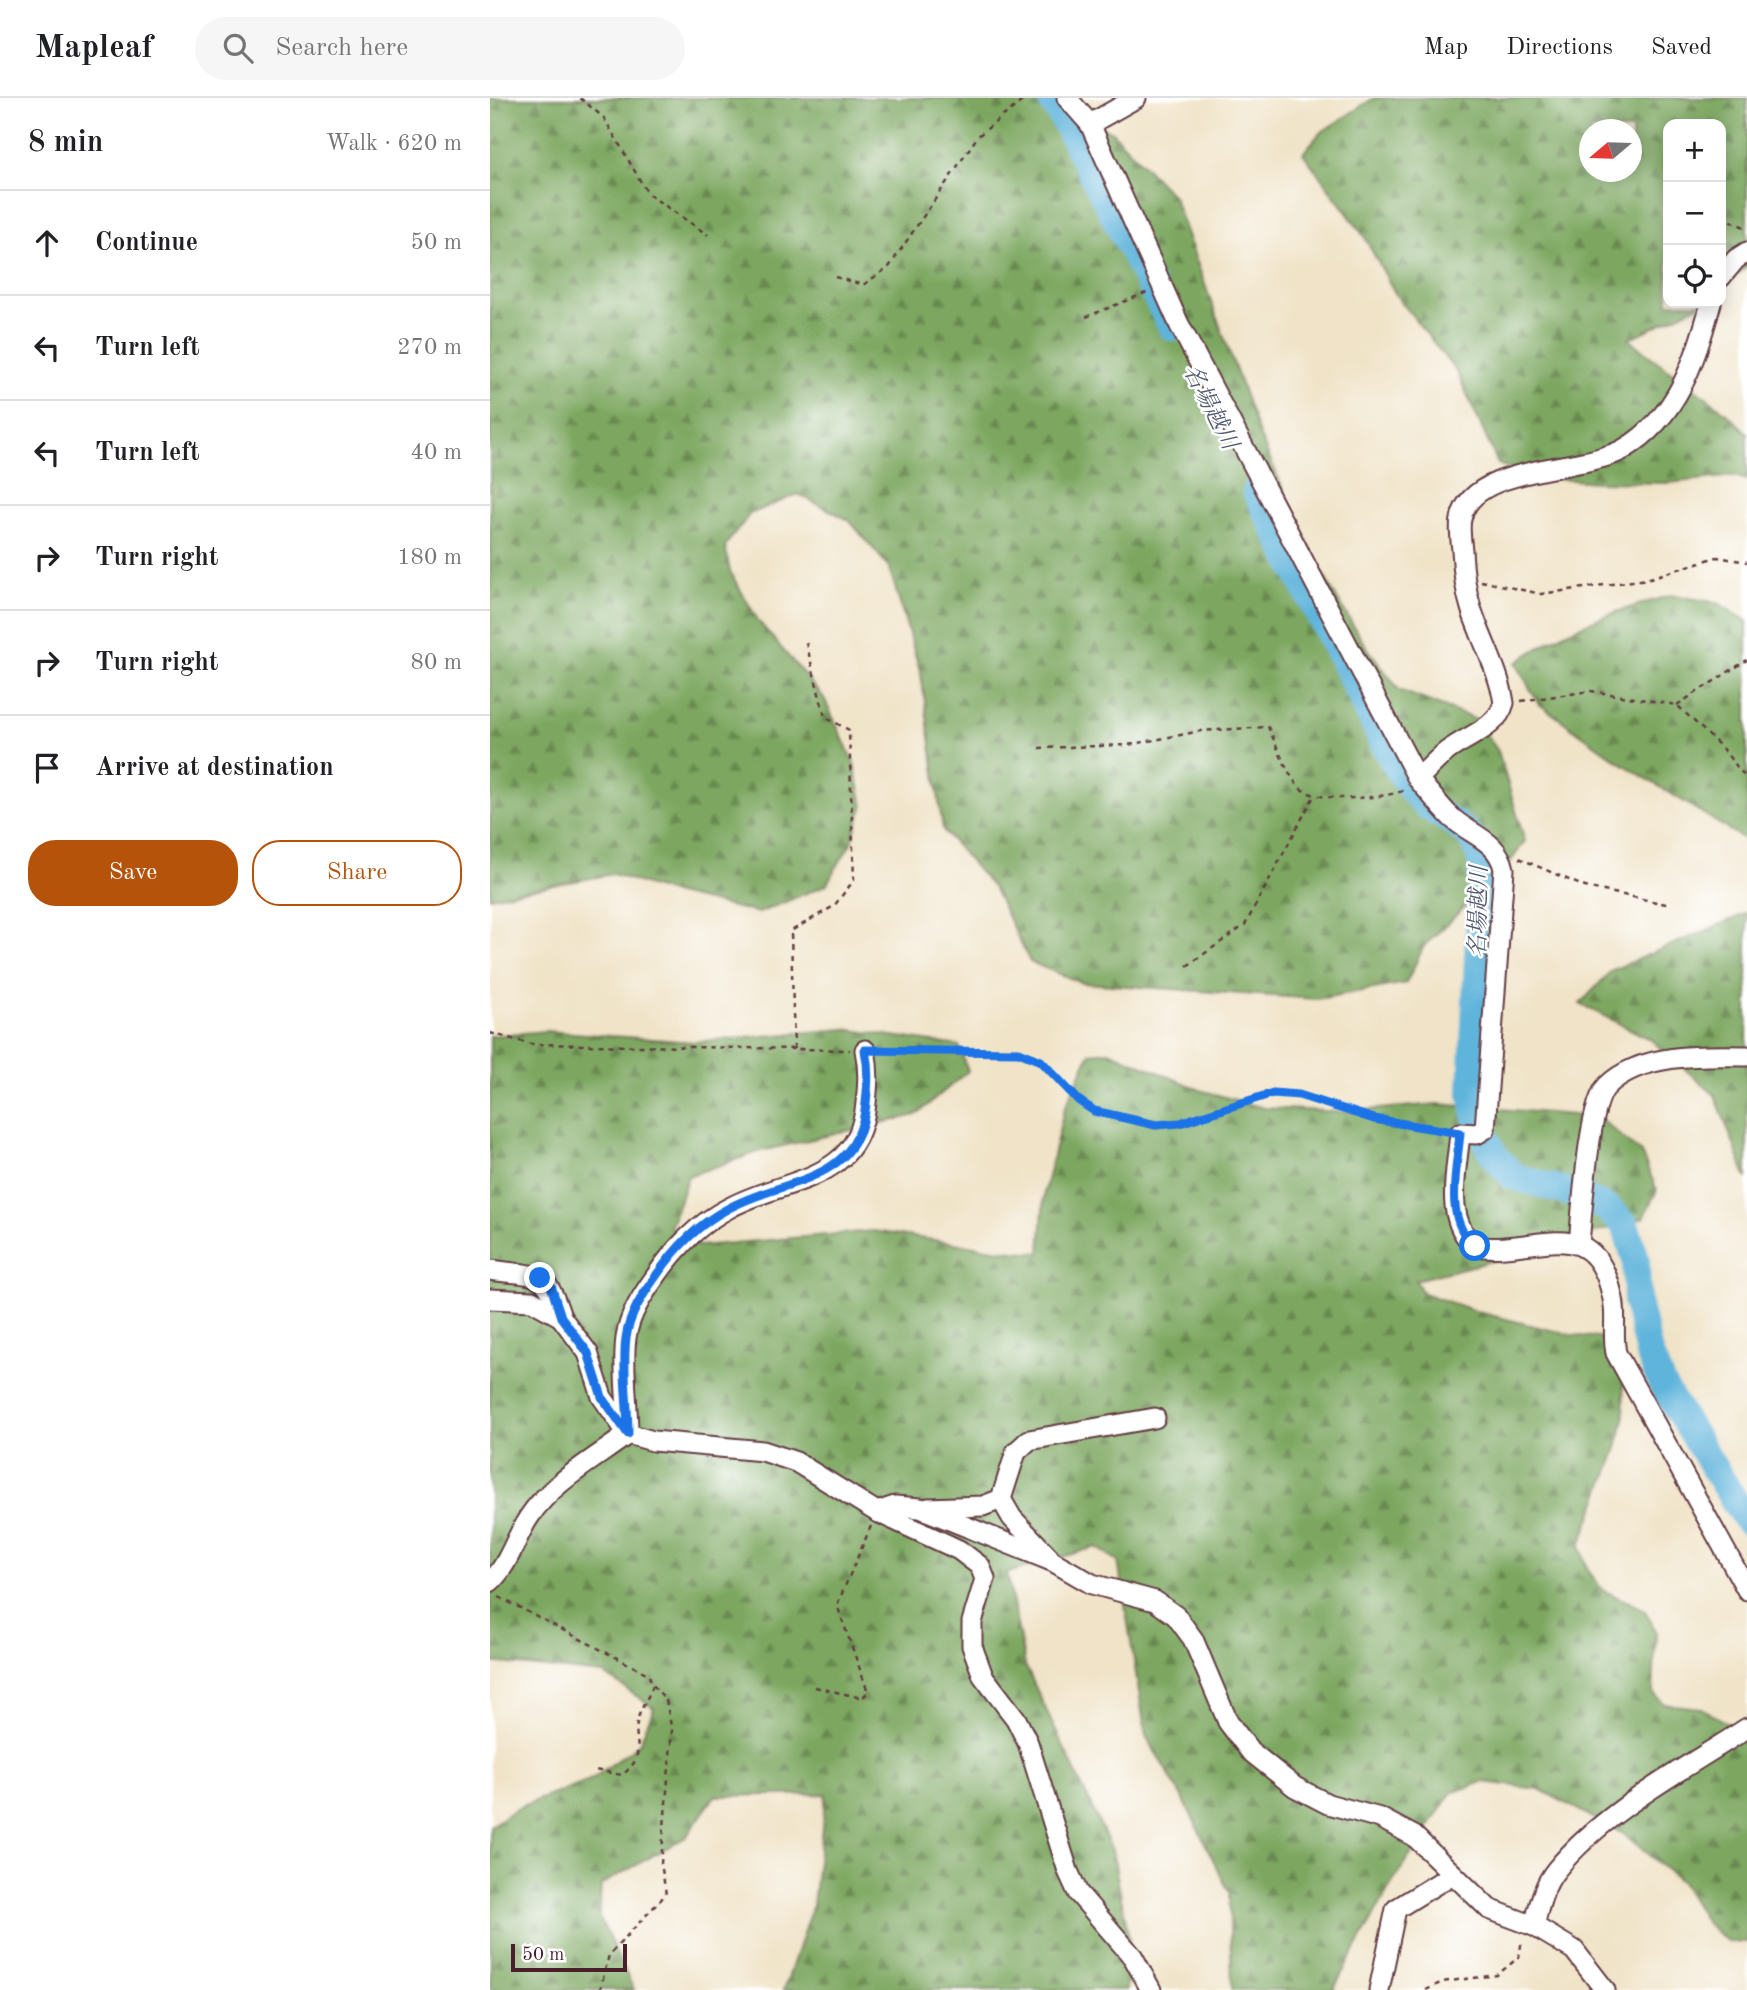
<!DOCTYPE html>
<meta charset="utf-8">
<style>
body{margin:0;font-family:"Old Standard TT","Noto Serif JP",serif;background:#f6f6f6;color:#202124}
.controls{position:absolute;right:21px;top:21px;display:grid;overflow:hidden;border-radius:14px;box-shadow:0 4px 18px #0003}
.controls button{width:63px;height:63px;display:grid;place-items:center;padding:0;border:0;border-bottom:2px solid #e0e0e0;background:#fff;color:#202124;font:35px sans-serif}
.compass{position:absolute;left:1089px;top:21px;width:63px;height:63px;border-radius:50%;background:#fff;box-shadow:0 4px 18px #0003;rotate:251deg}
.scale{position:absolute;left:21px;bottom:18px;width:116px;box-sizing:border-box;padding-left:7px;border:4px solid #4a1f2b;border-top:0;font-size:19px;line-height:24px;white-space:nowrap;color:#4a1f2b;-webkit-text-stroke:5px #fff;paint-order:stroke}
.stop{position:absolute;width:21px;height:21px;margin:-16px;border:5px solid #1a73e8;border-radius:50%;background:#fff}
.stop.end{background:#1a73e8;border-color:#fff;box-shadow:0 2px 7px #0008}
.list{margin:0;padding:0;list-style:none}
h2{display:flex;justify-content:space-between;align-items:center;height:91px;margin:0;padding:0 28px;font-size:30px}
h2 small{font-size:23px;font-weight:400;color:#757577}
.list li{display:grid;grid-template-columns:46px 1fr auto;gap:21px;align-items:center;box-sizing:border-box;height:105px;padding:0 28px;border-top:2px solid #e0e0e0}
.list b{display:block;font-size:26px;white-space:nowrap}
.list em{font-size:23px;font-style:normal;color:#757577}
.actions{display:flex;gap:14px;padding:21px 28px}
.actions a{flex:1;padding:16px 0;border:2px solid #b45309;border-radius:28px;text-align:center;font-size:24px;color:#b45309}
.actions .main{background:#b45309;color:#fff}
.icon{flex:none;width:38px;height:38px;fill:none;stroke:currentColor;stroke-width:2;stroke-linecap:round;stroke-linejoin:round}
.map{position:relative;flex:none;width:1257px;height:1892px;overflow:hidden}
header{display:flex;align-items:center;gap:42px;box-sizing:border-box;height:98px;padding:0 35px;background:#fff;border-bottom:2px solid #e0e0e0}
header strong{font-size:33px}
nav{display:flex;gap:38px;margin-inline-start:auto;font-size:24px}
.search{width:490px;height:63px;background:#f6f6f6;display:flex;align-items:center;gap:18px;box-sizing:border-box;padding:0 24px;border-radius:38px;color:#757577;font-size:26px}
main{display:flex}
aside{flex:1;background:#fff}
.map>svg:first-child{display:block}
.forest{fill:url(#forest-firs);stroke:#646346;stroke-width:2;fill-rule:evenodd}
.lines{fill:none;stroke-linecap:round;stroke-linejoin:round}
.river{stroke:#5fb4db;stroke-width:28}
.minor-casing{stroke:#633c42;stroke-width:23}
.path{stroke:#633c42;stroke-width:2.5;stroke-dasharray:5 5;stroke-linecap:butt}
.minor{stroke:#fff;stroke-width:19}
.route{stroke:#1a73e8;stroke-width:9}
.labels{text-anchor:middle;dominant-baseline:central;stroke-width:5;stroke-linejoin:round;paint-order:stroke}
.water-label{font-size:23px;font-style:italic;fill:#525b71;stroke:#fff}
</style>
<header>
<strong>Mapleaf</strong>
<div class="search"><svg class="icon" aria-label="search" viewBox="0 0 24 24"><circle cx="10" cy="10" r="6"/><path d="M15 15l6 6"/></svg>Search here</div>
<nav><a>Map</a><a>Directions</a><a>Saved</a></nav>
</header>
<main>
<aside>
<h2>8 min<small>Walk · 620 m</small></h2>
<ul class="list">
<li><svg class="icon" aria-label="ahead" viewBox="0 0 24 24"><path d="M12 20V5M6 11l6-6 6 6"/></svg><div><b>Continue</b></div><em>50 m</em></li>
<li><svg class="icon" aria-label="left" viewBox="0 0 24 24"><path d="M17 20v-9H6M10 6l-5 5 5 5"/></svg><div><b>Turn left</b></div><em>270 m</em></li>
<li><svg class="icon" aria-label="left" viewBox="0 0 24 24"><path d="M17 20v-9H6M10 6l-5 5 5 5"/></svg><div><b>Turn left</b></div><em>40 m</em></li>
<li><svg class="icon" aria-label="right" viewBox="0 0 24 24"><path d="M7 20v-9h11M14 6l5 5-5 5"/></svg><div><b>Turn right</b></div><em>180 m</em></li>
<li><svg class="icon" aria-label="right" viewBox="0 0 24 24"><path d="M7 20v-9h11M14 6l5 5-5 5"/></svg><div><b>Turn right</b></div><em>80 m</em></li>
<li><svg class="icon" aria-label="arrive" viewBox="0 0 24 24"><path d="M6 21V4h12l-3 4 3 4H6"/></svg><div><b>Arrive at destination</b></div></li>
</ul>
<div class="actions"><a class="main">Save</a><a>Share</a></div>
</aside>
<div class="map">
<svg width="1257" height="1892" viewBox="0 0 1257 1892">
<defs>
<pattern id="forest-firs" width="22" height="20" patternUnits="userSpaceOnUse" patternTransform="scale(1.75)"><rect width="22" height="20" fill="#7da760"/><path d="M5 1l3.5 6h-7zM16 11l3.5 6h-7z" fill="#68874f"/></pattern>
</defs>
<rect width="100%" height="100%" fill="#fff"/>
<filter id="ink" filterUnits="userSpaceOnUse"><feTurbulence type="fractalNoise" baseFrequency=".0143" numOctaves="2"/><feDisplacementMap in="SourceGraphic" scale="14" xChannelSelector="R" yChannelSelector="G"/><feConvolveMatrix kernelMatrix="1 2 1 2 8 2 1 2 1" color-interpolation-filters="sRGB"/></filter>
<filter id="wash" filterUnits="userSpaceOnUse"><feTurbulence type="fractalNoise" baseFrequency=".00686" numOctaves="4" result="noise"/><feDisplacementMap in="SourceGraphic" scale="28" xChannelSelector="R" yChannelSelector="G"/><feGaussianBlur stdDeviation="1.57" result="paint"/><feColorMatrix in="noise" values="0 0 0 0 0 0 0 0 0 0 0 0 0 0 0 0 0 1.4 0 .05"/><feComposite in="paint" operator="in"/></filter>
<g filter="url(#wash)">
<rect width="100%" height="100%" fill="#f0e3c7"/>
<!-- forest -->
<g class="forest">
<path d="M0 0H555L622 34 683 98 770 339 829 470 871 541 909 592 985 621 1008 653 1035 743 1018 767 934 848 916 885 827 901 592 885 540 864 504 791 453 732 431 576 399 469 359 422 308 396 260 416 235 448 240 474 269 524 334 600 364 665 373 708 361 745 336 787 269 815 178 794 123 776 0 799Z"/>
<path d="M884 0H1257V168L1231 192V26H1178V205H1213L1139 241C1176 274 1223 298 1257 335V382L1245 378 1178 385 1108 384 1042 379 1008 366 968 276 906 197 874 138 813 55 830 35ZM1100 32H1142V74H1100Z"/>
<path d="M1183 497 1228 505 1257 523V743L1125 661 1048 605 1026 565C1073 530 1127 512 1183 497Z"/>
<path d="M1257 815V1081L1225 997 1160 941 1090 906 1122 872Z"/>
<path d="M355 931 469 948 478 973 426 1017 271 1053 198 1078 180 1130 209 1148 383 1133 511 1152 550 1155 554 1095 574 1012 600 955 619 953 710 992 774 1010 853 1014 948 1006 1108 1019 1151 1055 1167 1092 1153 1120 1051 1151 925 1182 933 1195 988 1214 1081 1237 1112 1240 1133 1273 1134 1323 1126 1353 1090 1448 1098 1472 1112 1492 1154 1511 1166 1533 1163 1595 1174 1606 1211 1610 1257 1636V1844H1238L1217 1826 1191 1784 1134 1736 1049 1691 993 1684 961 1695 901 1787 843 1892H742L739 1794 696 1706 656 1638 628 1463 606 1449 517 1475 535 1567 622 1752 639 1840 636 1892H294L323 1806 336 1696 225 1698 196 1739 111 1787 109 1819 144 1892H1L0 1728 30 1709 102 1681 149 1646 164 1610 114 1576 0 1564V938L56 933 203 944Z"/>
</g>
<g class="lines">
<!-- river -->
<g class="river">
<path d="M560 0 573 20 682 229"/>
<path d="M766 393C799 458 832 523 866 588 883 622 899 661 922 692 947 726 982 719 992 766L982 995 988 1026 1004 1057 1023 1078 1091 1098 1118 1111 1135 1127 1146 1162 1147 1204 1159 1255 1172 1287 1257 1423"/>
</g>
</g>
</g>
<g filter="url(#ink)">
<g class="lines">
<!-- minor casing -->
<g class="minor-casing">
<g id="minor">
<path d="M577 0 600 26 689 226 928 681C939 694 949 707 961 719 980 737 1008 742 1014 771L995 1031 987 1036 970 1035C967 1072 953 1122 985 1148 1046 1158 1104 1109 1123 1201 1127 1218 1122 1236 1126 1255L1257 1492"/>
<path d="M600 26 646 0"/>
<path d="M1231 179 1246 161 1257 154"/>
<path d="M928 681C937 672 946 662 956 654 976 638 1007 631 1014 605 1009 572 991 542 981 510 975 491 973 472 972 452 971 443 969 430 971 421 981 366 1095 374 1134 351 1188 319 1206 261 1221 205"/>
<path d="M1089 1146C1092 1116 1098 1006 1117 988 1150 955 1214 957 1257 958"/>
<path d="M0 1172C48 1179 55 1169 71 1219"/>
<path d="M0 1201 42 1203 71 1219 98 1255 112 1299 138 1336 163 1343 273 1353 306 1364 387 1414 469 1452 490 1468 495 1481 482 1524V1548L493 1578 526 1621 538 1645 578 1773 588 1795 643 1859 661 1892"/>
<path d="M138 1336C138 1305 132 1270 136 1240 139 1217 153 1196 166 1178 186 1149 208 1126 239 1110 295 1079 369 1086 376 1005 378 986 379 971 375 952"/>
<path d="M511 1401 522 1420 559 1459"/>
<path d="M438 1410 493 1408 511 1401 526 1354 539 1342 665 1320"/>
<path d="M387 1414 405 1408 430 1410 564 1464 602 1486 665 1503 686 1518 703 1541 738 1624 760 1653 805 1689 838 1706 890 1720 924 1738 999 1811 1044 1828 1084 1852 1115 1892"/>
<path d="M0 1484C19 1467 25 1440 39 1419 62 1384 105 1361 138 1336"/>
<path d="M1044 1828C1049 1809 1053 1788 1066 1772 1115 1712 1193 1672 1257 1630"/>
<path d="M889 1892 906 1811 963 1776"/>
</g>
</g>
<!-- path -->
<g class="path">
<path d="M90 0 114 20 158 96 218 137"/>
<path d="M1231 119 1257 130"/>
<path d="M345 179 373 187 399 169 488 38 536 0"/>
<path d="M596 219 658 194"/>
<path d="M991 483 1051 496 1157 481 1227 459 1257 464"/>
<path d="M1031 603 1101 593 1187 607 1231 649 1257 681"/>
<path d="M1187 607 1257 562"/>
<path d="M549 650 638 647 711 633 778 629C787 647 795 672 808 688 822 706 895 701 915 692"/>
<path d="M1029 760 1095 789 1181 807"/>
<path d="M697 868 755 827 824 698"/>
<path d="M0 935 41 946 360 952"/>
<path d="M304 951 301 833 344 808 364 782 359 632 335 619 315 541"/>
<path d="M391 952 529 954 551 963 588 1002 604 1013 666 1027 690 1025 783 994 809 997 884 1021 953 1032"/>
<path d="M9 1499 158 1576 163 1587C159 1598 153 1607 149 1617 140 1642 160 1656 132 1677L105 1672"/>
<path d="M325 1589 372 1600 378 1594 347 1507 381 1428"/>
<path d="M110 1892 119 1857 176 1796 171 1765 182 1633 176 1602 163 1587"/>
<path d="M936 1892 952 1884 1007 1877 1029 1859 1032 1842"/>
</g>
<!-- minor -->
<use href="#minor" class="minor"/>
</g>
</g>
<g class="lines" filter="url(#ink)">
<!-- route -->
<path class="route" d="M50 1180 61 1188 71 1219 98 1255 112 1299 138 1336C138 1305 132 1270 136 1240 139 1217 153 1196 166 1178 186 1149 208 1126 239 1110 295 1079 369 1087 376 1005 378 986 379 971 375 952L529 954 551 963 588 1002 604 1013 666 1027 690 1025 783 995 809 997 884 1021 970 1035C967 1072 953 1122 985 1148"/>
</g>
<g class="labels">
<!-- water labels -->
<g class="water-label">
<text transform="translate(720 309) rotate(63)">名場越川</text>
<text transform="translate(989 814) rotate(-89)">名場越川</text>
</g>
</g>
</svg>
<div class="controls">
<button>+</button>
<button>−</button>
<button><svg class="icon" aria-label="locate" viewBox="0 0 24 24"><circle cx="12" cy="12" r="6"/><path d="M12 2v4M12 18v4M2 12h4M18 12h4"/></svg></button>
</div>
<svg class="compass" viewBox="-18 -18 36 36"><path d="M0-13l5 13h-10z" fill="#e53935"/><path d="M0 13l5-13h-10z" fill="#757577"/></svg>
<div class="scale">50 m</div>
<div class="stop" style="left:985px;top:1148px"></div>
<div class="stop end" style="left:50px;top:1180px"></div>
</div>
</main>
